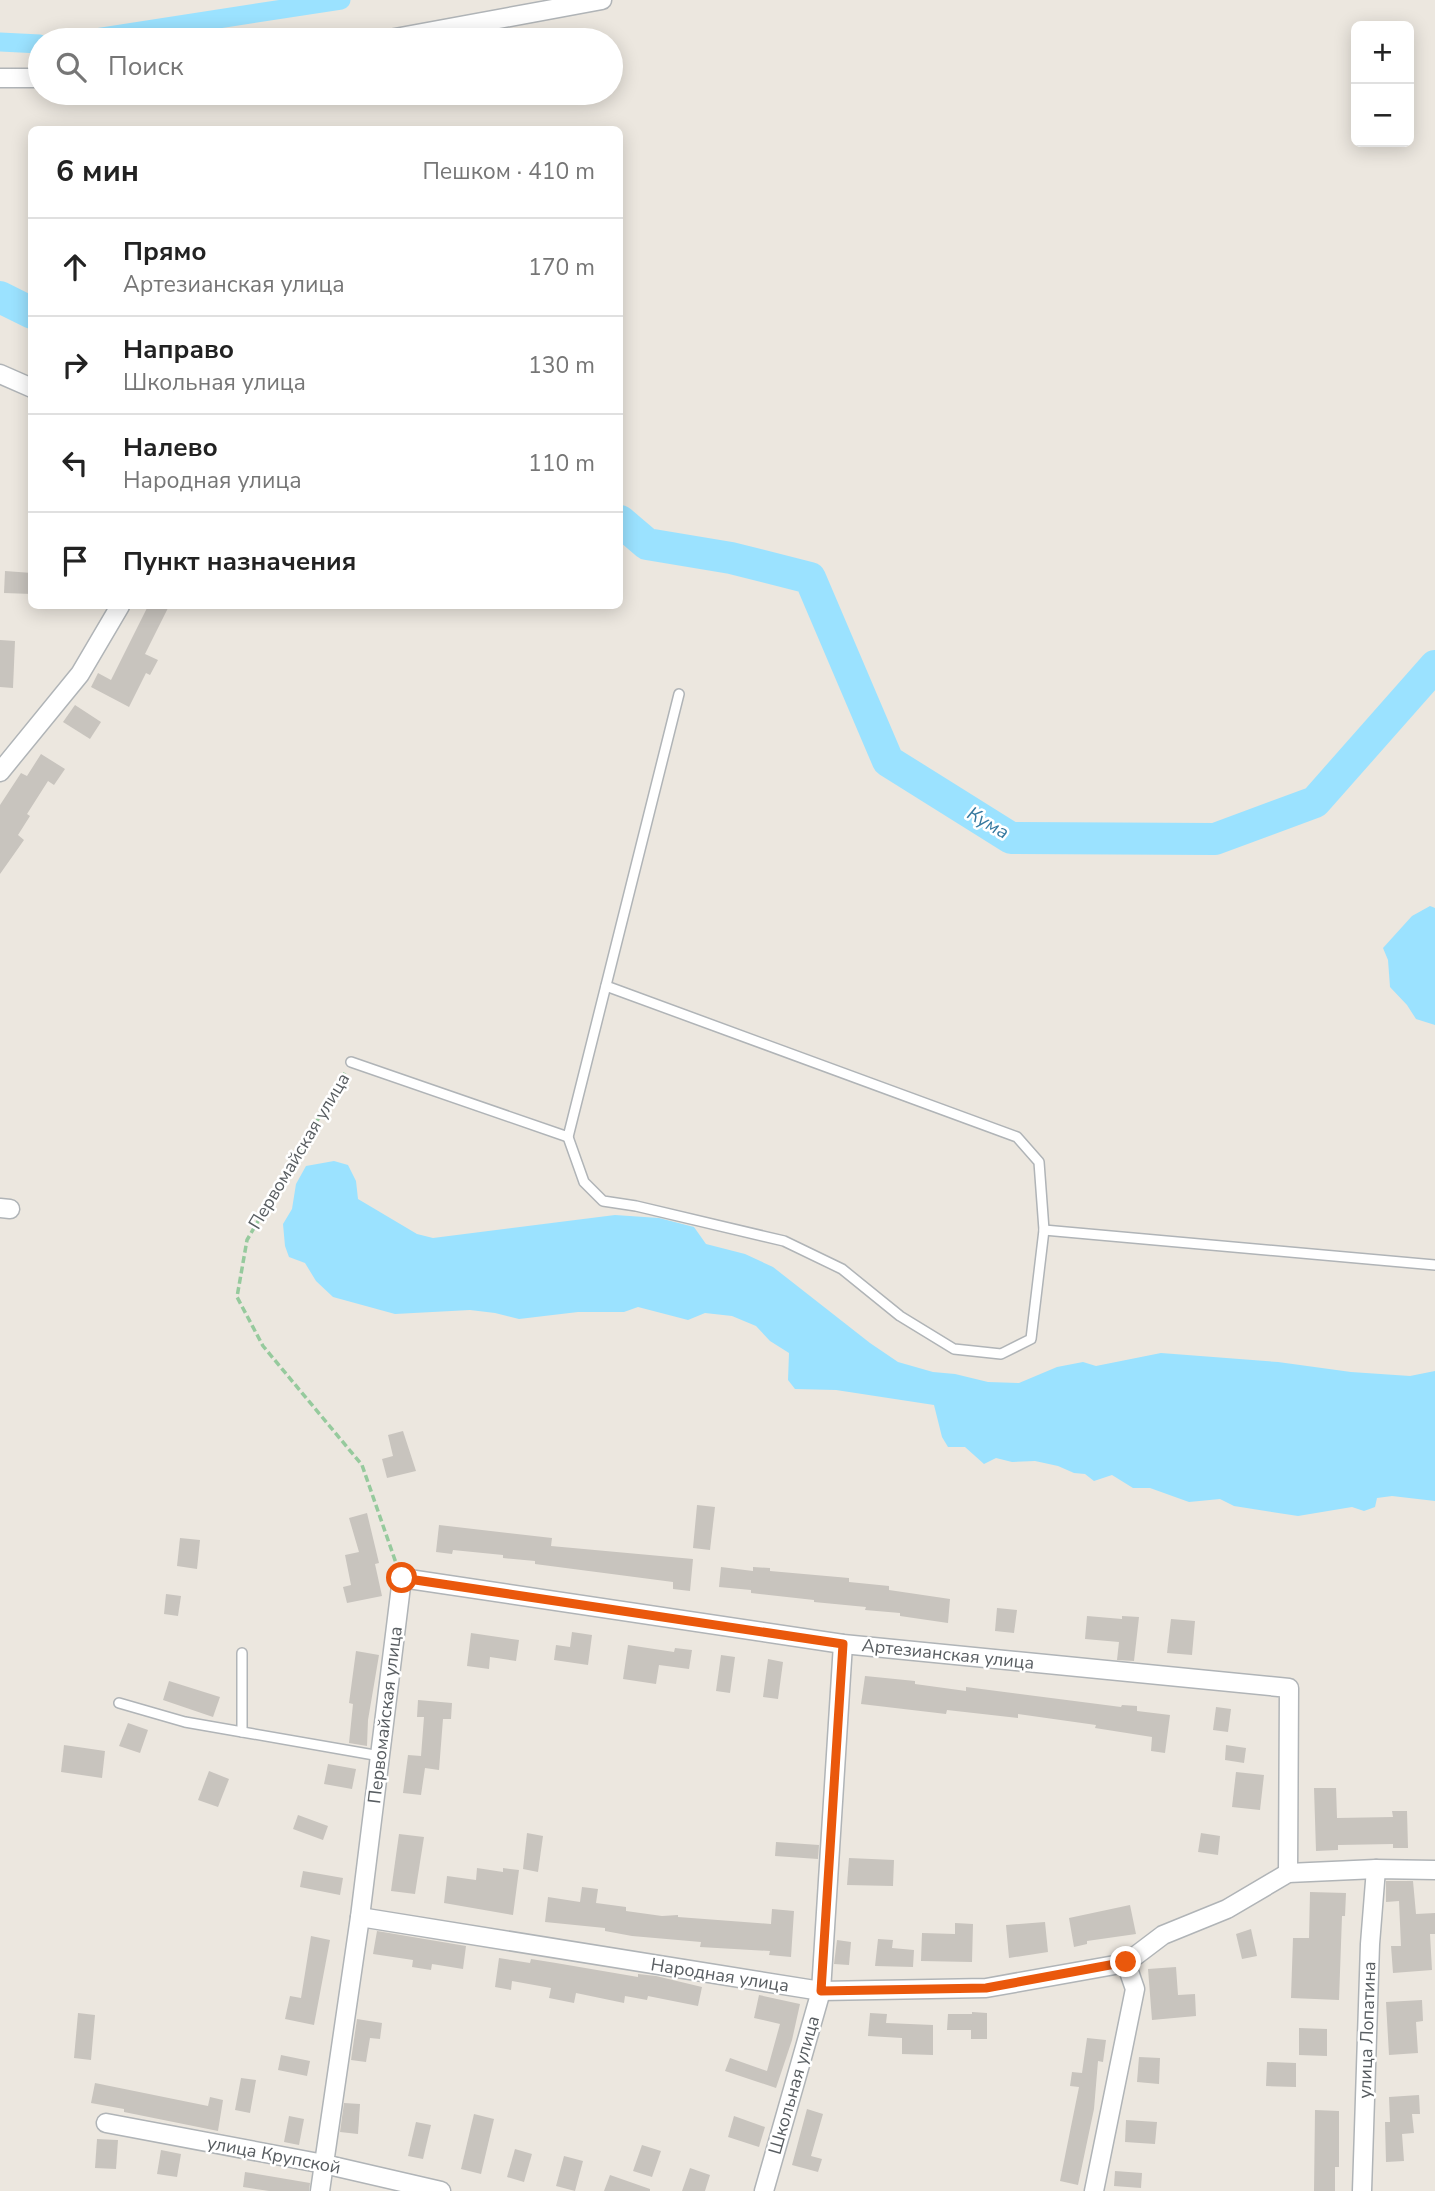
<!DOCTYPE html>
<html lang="ru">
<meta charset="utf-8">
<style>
body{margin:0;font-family:"Nunito Sans",sans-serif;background:#f6f6f6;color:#222}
.controls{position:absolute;right:21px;top:21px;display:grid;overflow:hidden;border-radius:10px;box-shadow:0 4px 18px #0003}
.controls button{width:63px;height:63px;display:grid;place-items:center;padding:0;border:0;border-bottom:2px solid #e0e0e0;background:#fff;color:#222;font:35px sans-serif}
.stop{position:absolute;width:21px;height:21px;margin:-16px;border:5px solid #ea580c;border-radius:50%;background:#fff}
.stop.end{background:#ea580c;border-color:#fff;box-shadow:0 2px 7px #0008}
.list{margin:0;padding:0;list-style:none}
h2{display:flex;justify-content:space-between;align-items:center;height:91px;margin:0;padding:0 28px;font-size:30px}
h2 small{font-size:23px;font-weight:400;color:#767676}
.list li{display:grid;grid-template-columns:46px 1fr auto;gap:21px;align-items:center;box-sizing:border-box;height:98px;padding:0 28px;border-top:2px solid #e0e0e0}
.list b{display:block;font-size:26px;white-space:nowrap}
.list p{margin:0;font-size:23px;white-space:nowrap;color:#767676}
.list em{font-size:23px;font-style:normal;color:#767676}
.icon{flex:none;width:38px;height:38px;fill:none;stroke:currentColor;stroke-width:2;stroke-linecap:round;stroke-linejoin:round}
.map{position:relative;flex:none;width:1435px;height:2191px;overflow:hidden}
.search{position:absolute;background:#fff;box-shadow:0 4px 18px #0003;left:28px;top:28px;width:595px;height:77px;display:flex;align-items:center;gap:18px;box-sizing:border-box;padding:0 24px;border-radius:38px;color:#767676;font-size:26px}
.panel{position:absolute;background:#fff;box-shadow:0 4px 18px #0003;left:28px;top:126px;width:595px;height:483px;border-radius:10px}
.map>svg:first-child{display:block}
.water{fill:#9be2ff}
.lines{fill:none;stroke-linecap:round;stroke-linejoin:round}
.canal{stroke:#9be2ff;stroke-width:19}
.river{stroke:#9be2ff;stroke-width:32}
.building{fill:#c8c4be}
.service-casing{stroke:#b0b4b7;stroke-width:12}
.minor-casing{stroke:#b0b4b7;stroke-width:21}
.path{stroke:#96ca9d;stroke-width:3.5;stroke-dasharray:7 3.5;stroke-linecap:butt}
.service{stroke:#fff;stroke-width:9}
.minor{stroke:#fff;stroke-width:18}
.route{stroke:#ea580c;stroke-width:9}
.labels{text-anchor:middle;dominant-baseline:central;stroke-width:5;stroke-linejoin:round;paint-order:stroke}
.street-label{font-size:18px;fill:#585d61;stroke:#fff}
.water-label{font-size:19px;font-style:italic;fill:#34789f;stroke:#fff}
</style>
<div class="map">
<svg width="1435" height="2191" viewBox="0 0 1435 2191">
<rect width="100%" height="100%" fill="#ece7df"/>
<!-- water -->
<g class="water">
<path d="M1430 906 1435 908V1025L1416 1019 1407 1005 1390 987 1388 960 1383 948 1412 916Z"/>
<path d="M334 1161 348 1165 356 1181 358 1199 417 1234 433 1238 615 1215 659 1218 694 1227 706 1244 745 1254 773 1267 870 1343 898 1362 933 1372 955 1374 988 1382 1019 1383 1057 1367 1083 1362 1096 1366 1161 1353 1278 1362 1351 1372 1410 1376 1435 1371V1501L1392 1496 1377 1498 1375 1507 1364 1511 1352 1507 1298 1516 1234 1506 1220 1499 1189 1502 1150 1488H1133L1112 1475 1094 1481 1085 1474 1074 1473 1058 1466 1035 1461 1012 1462 996 1458 984 1464 965 1447H948L942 1437 934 1405 836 1390 795 1389 788 1380 789 1353 770 1341 756 1326 732 1316 705 1313 688 1320 638 1307 624 1312H578L519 1319 495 1313 470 1310 395 1314 333 1297 316 1281 305 1263 289 1257 285 1246 283 1224 292 1209 296 1184 306 1166Z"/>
</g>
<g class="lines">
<!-- canal -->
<g class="canal">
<path d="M83 40 341 0"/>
<path d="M0 42 40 44"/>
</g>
<!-- river -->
<g class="river">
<path d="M0 297 32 313"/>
<path d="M620 521 647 544 731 558 810 578 888 761 1011 838 1215 839 1315 802 1435 666"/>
</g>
</g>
<!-- building -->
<g class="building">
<path d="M5 571 32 573V594L4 593Z"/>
<path d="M148 606H169L145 654 158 660 150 675 146 673 129 707 91 687 98 673 111 680Z"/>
<path d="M0 640 15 641 13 688 0 687Z"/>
<path d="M75 705 101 722 90 739 63 722Z"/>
<path d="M41 754 65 769 54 785 48 781 27 814 30 816 18 835 24 840 0 874V805L21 773 27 776Z"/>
<path d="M403 1431 416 1471 387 1478 382 1459 393 1456 388 1435Z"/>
<path d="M697 1505 715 1507 710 1550 693 1548Z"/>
<path d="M367 1513 379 1563 375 1564 382 1596 347 1603 343 1587 351 1585 345 1555 359 1552 349 1518Z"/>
<path d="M439 1525 552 1538 551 1546 693 1559 690 1591 673 1589V1582L535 1564V1561L503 1558V1555L453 1550 452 1554 436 1552Z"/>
<path d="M180 1538 200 1540 197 1569 177 1566Z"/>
<path d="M721 1567 753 1571V1567L770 1568V1571L849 1578V1582L889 1586V1590L950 1599 948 1623 900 1616V1613L865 1610 866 1607 814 1602V1600L751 1593V1590L719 1587Z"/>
<path d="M166 1594 181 1596 178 1616 164 1614Z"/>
<path d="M997 1608 1017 1610 1014 1633 995 1631Z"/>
<path d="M1087 1616 1122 1619V1616L1139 1617 1134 1661 1117 1660 1119 1642 1085 1639Z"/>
<path d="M1171 1619 1195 1621 1192 1655 1167 1653Z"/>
<path d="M572 1632 592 1635 588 1665 554 1660 556 1645 570 1647Z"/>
<path d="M471 1633 519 1640 516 1661 490 1657 489 1669 467 1666Z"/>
<path d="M628 1645 674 1652 675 1648 692 1650 689 1669 659 1665 656 1684 623 1679Z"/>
<path d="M356 1651 379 1655 368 1720 367 1746 349 1743 353 1704 349 1703Z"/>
<path d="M721 1655 735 1657 730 1693 716 1691Z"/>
<path d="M768 1659 783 1662 778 1699 763 1697Z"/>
<path d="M865 1676 915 1681V1684L966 1691V1687L1121 1707 1122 1705 1137 1706V1711L1170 1715 1165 1753 1151 1751 1152 1737 1095 1728 1096 1725 1018 1714V1718L947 1710 946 1714 861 1704Z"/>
<path d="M169 1681 220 1697 213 1717 163 1700Z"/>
<path d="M418 1700 452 1703 451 1719H443L439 1770 425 1768 421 1795 403 1793 408 1755 421 1756 424 1717H417Z"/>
<path d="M1216 1707 1231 1709 1228 1732 1213 1730Z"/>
<path d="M128 1723 148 1730 140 1753 119 1746Z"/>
<path d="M64 1745 105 1751 102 1778 61 1772Z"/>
<path d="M1226 1745 1246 1748 1244 1763 1225 1760Z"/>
<path d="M328 1764 356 1769 352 1789 324 1784Z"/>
<path d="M209 1771 229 1779 218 1807 198 1800Z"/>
<path d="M1236 1772 1264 1775 1260 1810 1232 1807Z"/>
<path d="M1314 1788H1336L1337 1818 1393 1817 1392 1811H1407L1408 1848H1393V1844L1338 1845V1850L1316 1851Z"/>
<path d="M298 1815 328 1826 323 1840 293 1829Z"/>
<path d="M527 1833 543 1836 538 1872 523 1869Z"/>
<path d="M1201 1833 1220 1836 1218 1855 1198 1852Z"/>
<path d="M399 1834 424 1837 415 1894 391 1891Z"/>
<path d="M776 1842 819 1845 818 1859 775 1856Z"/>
<path d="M849 1858 894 1860 893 1886 847 1885Z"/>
<path d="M477 1868 503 1872V1868L519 1870 513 1915 444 1903 447 1876 476 1880Z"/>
<path d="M303 1871 343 1878 340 1895 300 1887Z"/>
<path d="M1386 1881H1413L1416 1914 1435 1913V1934H1430L1432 1970 1393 1973 1391 1946H1401L1399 1901 1386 1902Z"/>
<path d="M582 1887 598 1889 596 1903 626 1907V1911L662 1916 678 1915V1917L771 1924 772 1909 794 1911 791 1957 769 1955 770 1951 700 1947 701 1942 632 1936 605 1931V1928L545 1922 548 1897 580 1902Z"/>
<path d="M1310 1892 1346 1893 1345 1916H1342L1339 2000 1291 1998 1293 1938H1309Z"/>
<path d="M1130 1905 1136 1934 1087 1941V1944L1074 1947 1069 1918Z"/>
<path d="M1045 1922 1048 1952 1009 1958 1006 1925Z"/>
<path d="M955 1923 973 1924 972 1962 921 1961 922 1933 955 1934Z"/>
<path d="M1251 1929 1257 1956 1242 1959 1236 1934Z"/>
<path d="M377 1931 466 1946 463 1969 432 1964 431 1970 412 1967 413 1960 373 1954Z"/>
<path d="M311 1936 330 1940 314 2025 285 2019 290 1996 301 1998Z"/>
<path d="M878 1939 893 1940 892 1948 914 1950 913 1967 875 1966Z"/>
<path d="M837 1940 851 1942 849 1965 834 1964Z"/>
<path d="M499 1958 530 1963 531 1959 556 1963 638 1977V1974L656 1976 702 1987 698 2006 648 1996 647 2000 625 1996 624 2003 576 1993 574 2003 549 1998 551 1988 512 1981 511 1990 495 1987Z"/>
<path d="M1176 1967 1178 1995 1195 1994 1196 2016 1152 2020 1148 1969Z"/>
<path d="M759 1995 800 2004 792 2040 776 2088 725 2071 730 2058 767 2071 780 2024 754 2018Z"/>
<path d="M1422 2000 1423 2021 1416 2022 1418 2053 1389 2055 1386 2002Z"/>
<path d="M972 2012 987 2013V2039H971V2030H947L948 2014H972Z"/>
<path d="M78 2013 95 2015 91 2060 74 2058Z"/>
<path d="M870 2013 887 2014 886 2023 933 2025V2055L902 2054V2038L868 2036Z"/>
<path d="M357 2019 382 2023 380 2039 370 2038 366 2062 351 2060Z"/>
<path d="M1299 2028 1327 2029V2056L1299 2055Z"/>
<path d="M1087 2038 1106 2040 1103 2062 1098 2061 1094 2109 1078 2185 1060 2181 1079 2087 1070 2086 1072 2072 1082 2073Z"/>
<path d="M281 2055 310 2061 307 2076 278 2070Z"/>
<path d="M1139 2057 1160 2058 1159 2084 1137 2082Z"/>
<path d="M1267 2062 1296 2063V2087L1266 2086Z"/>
<path d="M241 2078 256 2080 250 2113 235 2110Z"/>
<path d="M95 2083 208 2106 210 2097 223 2100 218 2131 124 2112V2109L91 2103Z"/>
<path d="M1419 2095 1420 2114H1412L1414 2133 1402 2134 1404 2161 1386 2162 1385 2122H1390L1389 2097Z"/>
<path d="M344 2103 360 2104 358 2134 340 2132Z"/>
<path d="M807 2109 823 2114 811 2156 822 2159 818 2172 792 2165Z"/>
<path d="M1315 2110 1339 2111V2167H1335V2191H1314Z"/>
<path d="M474 2114 494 2119 481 2174 461 2169Z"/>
<path d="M289 2116 304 2119 299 2145 284 2142Z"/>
<path d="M734 2116 765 2127 759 2147 728 2137Z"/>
<path d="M1126 2120 1157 2122 1155 2144 1125 2142Z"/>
<path d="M416 2122 431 2125 423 2159 408 2156Z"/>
<path d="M97 2139 118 2140 116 2169 95 2168Z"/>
<path d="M642 2145 661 2151 652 2177 633 2171Z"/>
<path d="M515 2149 532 2154 524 2182 507 2177Z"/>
<path d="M161 2150 181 2154 177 2177 157 2174Z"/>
<path d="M564 2156 583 2161 575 2191 556 2186Z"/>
<path d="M690 2168 710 2175 705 2191H682Z"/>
<path d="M1115 2171 1142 2173 1141 2188 1114 2186Z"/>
<path d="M245 2172 310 2183 309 2191H269L243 2187Z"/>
<path d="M610 2175 650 2189V2191H604Z"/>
</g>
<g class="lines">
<!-- service casing -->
<g class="service-casing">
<g id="service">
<path d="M351 1062 568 1137 679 694"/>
<path d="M568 1137 584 1182 603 1201 636 1206 784 1241 842 1269 900 1316 954 1349 1001 1354 1031 1339 1044 1230 1039 1162 1017 1137 606 986"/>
<path d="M1044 1230 1435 1265"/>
<path d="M119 1703 185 1722 380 1756"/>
<path d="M242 1732V1653"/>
</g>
</g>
<!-- minor casing -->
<g class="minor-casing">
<g id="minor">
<path d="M384 40 602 0"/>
<path d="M0 78H40"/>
<path d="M0 374 32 388"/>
<path d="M0 772 80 674 120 606"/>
<path d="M0 1208 10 1209"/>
<path d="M360 1917 821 1991 986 1988 1126 1963 1163 1935 1227 1909 1288 1873 1376 1869 1435 1870"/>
<path d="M106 2123 324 2164 441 2191"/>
<path d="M320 2191 360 1917 402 1578 843 1644 1289 1688 1288 1873"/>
<path d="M764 2191 821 1991 843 1644"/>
<path d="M1094 2191 1135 1989 1126 1963"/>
<path d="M1362 2191 1370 1944 1376 1869"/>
</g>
</g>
<!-- path -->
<path class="path" d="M345 1073 247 1240 237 1297 263 1346 362 1465 396 1563"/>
<!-- service -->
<use href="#service" class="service"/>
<!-- minor -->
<use href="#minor" class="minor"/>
</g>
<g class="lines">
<!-- route -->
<path class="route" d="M402 1578 843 1644 821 1991 986 1988 1126 1962"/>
</g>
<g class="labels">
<!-- street labels -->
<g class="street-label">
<text transform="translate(299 1151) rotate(-59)">Первомайская улица</text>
<text transform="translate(948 1654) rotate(6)">Артезианская улица</text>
<text transform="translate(385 1715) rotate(-83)">Первомайская улица</text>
<text transform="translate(720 1975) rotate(9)">Народная улица</text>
<text transform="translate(1367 2030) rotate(-88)">улица Лопатина</text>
<text transform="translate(794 2085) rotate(-74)">Школьная улица</text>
<text transform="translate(274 2155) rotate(11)">улица Крупской</text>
</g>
<!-- water labels -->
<g class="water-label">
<text transform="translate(988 823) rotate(30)">Кума</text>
</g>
</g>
</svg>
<div class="controls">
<button>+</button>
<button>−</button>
</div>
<div class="stop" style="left:402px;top:1578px"></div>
<div class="stop end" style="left:1126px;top:1962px"></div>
<div class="search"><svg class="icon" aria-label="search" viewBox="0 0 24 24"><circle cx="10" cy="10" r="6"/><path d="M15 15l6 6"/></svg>Поиск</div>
<section class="panel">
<h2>6 мин<small>Пешком · 410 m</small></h2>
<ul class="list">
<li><svg class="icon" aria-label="ahead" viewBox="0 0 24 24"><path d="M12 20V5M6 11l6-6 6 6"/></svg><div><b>Прямо</b><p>Артезианская улица</p></div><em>170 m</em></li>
<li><svg class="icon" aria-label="right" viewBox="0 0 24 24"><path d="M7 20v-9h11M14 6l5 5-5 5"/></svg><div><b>Направо</b><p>Школьная улица</p></div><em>130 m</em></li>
<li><svg class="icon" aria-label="left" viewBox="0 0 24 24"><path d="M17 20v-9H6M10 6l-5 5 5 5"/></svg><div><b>Налево</b><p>Народная улица</p></div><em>110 m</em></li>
<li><svg class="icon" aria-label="arrive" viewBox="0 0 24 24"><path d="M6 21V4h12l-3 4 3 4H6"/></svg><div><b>Пункт назначения</b></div></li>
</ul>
</section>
</div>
